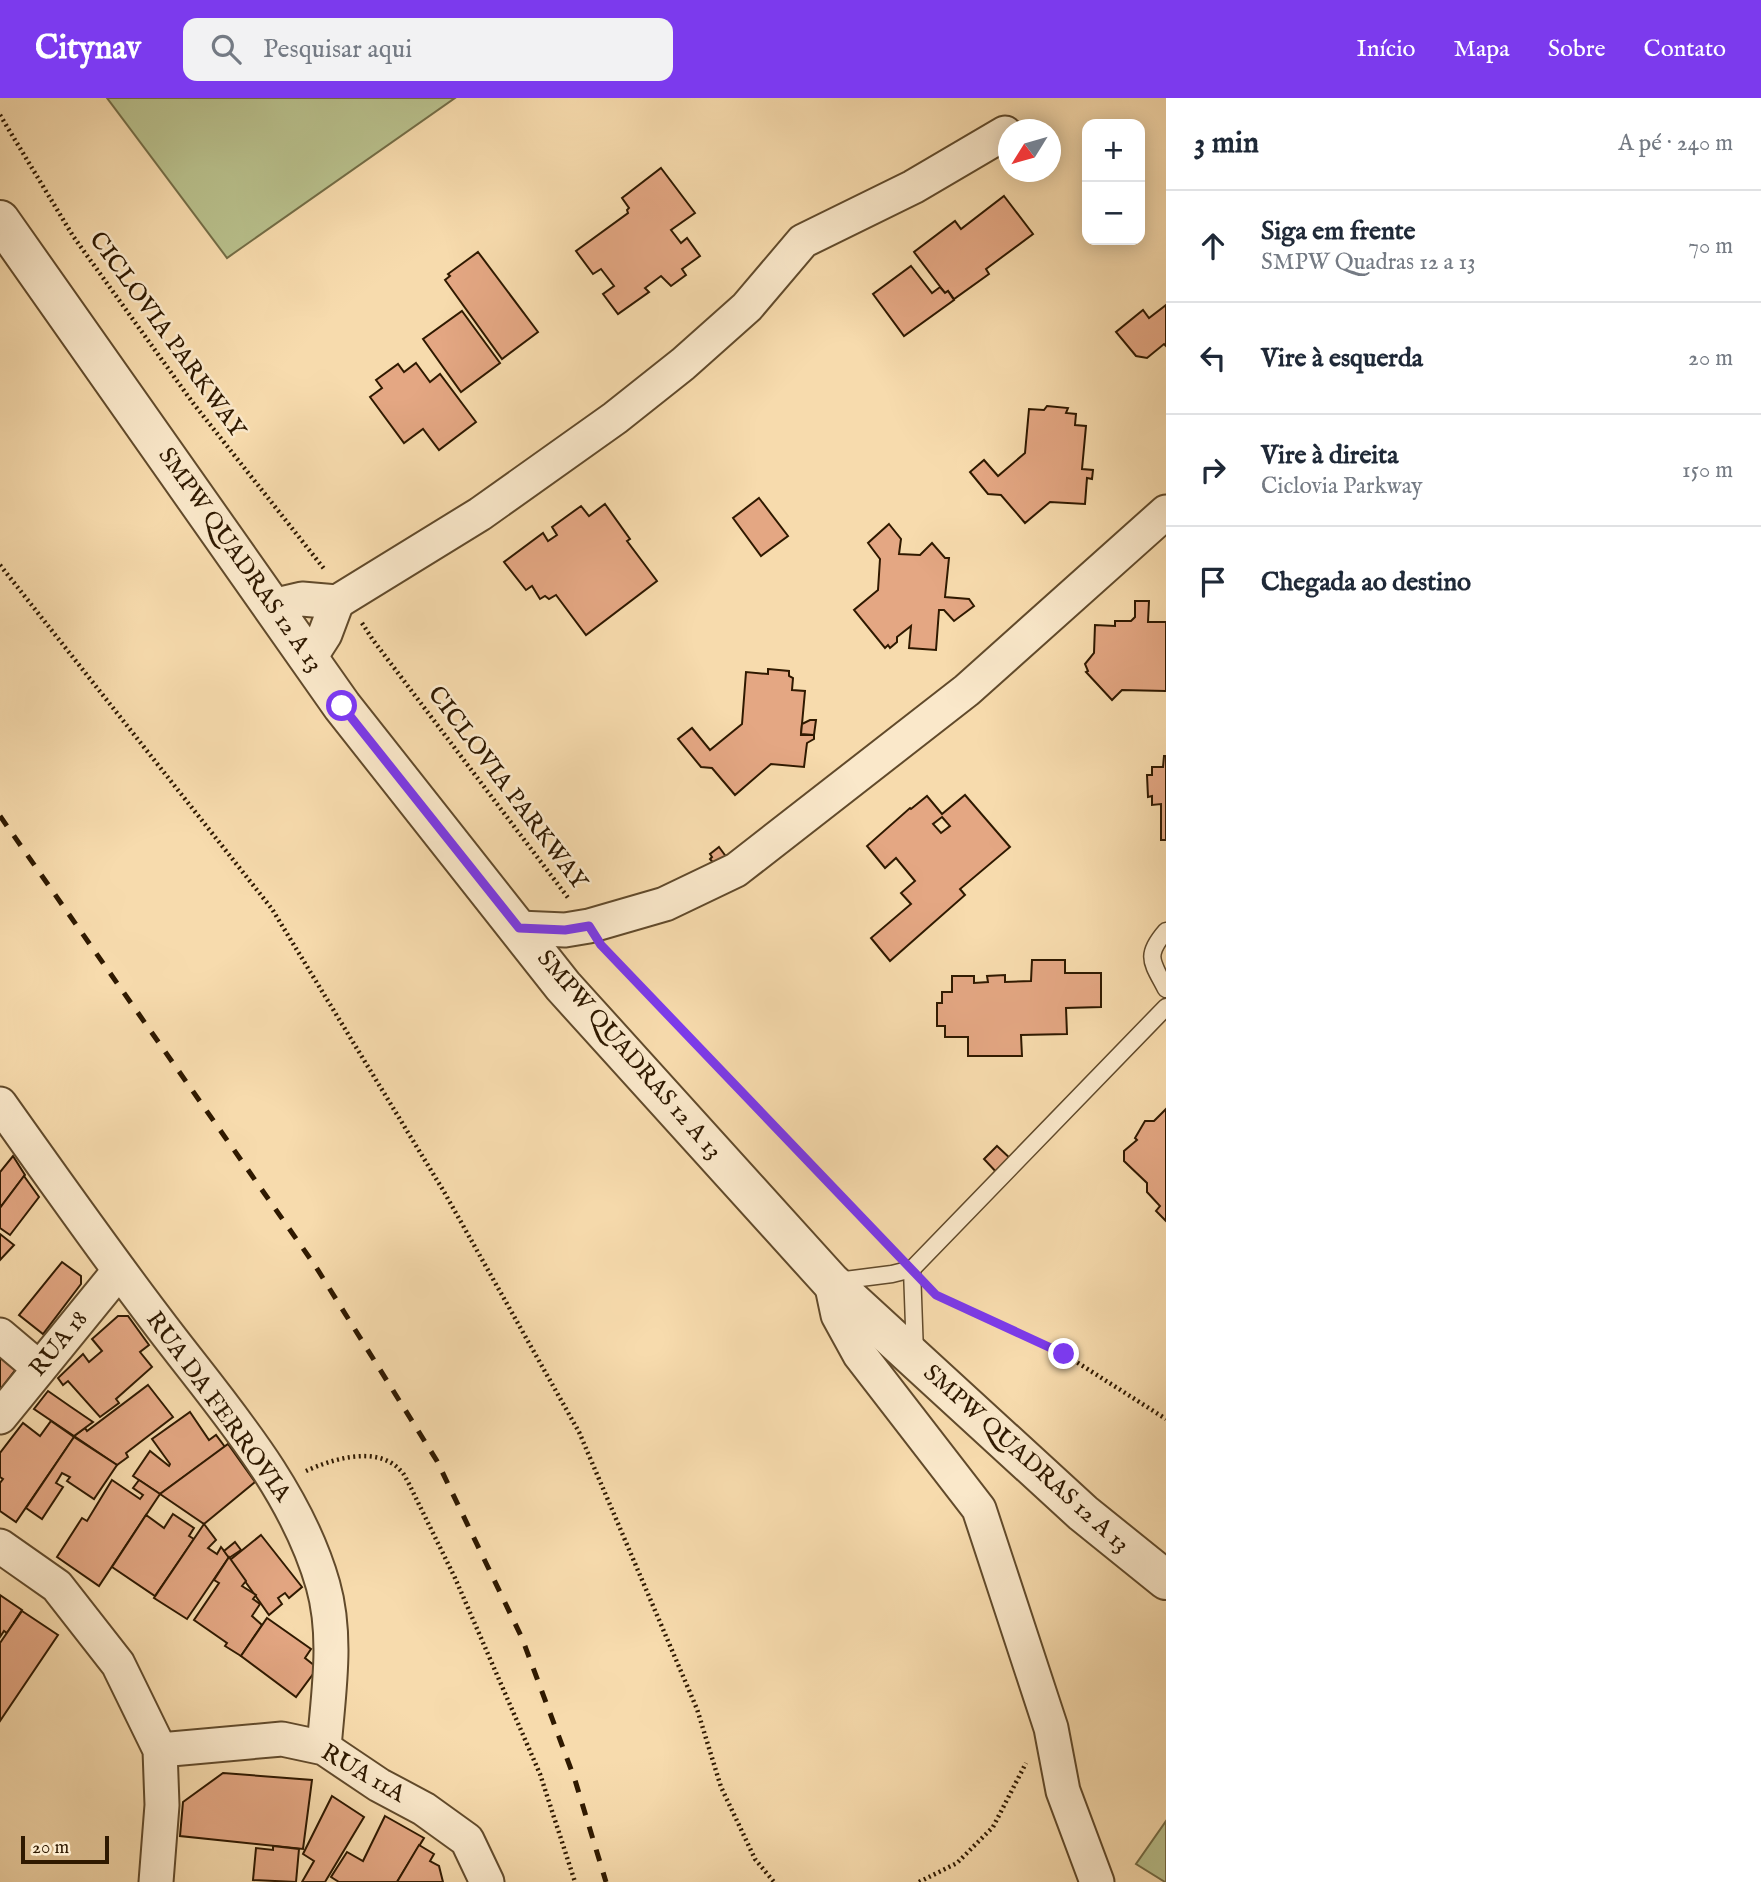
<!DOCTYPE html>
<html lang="pt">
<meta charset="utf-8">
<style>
body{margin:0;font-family:"IM FELL English",serif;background:#f2f2f3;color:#1f2937}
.controls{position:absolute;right:21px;top:21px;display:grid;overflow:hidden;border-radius:14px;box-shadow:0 4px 18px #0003}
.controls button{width:63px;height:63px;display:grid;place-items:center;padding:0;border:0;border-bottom:2px solid #e0e1e3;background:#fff;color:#1f2937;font:35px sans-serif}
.compass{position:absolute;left:998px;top:21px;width:63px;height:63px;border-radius:50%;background:#fff;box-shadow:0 4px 18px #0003;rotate:233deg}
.scale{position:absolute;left:21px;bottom:18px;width:88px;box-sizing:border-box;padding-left:7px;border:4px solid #2f1900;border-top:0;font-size:19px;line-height:24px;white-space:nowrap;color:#2f1900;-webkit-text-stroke:5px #fae8ca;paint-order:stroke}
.stop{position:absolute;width:21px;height:21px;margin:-16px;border:5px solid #7c3aed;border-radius:50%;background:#fff}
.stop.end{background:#7c3aed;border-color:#fff;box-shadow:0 2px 7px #0008}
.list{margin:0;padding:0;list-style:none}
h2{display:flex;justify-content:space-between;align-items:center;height:91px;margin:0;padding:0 28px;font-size:30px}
h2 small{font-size:23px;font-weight:400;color:#747a83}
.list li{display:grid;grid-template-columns:46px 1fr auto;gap:21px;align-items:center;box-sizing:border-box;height:112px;padding:0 28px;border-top:2px solid #e0e1e3}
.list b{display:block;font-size:26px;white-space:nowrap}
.list p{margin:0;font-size:23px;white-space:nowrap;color:#747a83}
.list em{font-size:23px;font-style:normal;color:#747a83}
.icon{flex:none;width:38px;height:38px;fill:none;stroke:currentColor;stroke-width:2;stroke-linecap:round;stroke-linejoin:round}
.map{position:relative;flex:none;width:1166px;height:1784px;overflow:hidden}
header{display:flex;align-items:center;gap:42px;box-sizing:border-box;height:98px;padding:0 35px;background:#7c3aed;color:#fff}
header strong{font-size:33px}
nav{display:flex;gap:38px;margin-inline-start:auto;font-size:24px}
.search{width:490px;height:63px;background:#f2f2f3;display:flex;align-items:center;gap:18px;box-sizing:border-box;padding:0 24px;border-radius:14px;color:#747a83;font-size:26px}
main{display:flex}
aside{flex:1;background:#fff}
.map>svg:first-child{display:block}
.green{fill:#b9c18d;stroke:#746d46;stroke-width:2}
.building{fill:#e4a783;stroke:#2f1900;stroke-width:2;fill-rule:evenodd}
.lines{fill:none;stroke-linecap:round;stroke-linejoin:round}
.service-casing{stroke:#614a2b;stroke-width:19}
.minor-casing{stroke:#614a2b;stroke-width:37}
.tertiary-casing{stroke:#614a2b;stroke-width:42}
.path{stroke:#2f1900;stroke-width:4.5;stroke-dasharray:2 3.5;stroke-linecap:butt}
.service{stroke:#fae8ca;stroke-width:16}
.minor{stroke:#fae8ca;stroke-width:33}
.tertiary{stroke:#fae8ca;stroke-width:38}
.rail{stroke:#2f1900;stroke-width:5;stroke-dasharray:12 12;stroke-linecap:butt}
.route{stroke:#7c3aed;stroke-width:9}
.labels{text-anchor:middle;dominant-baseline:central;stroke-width:5;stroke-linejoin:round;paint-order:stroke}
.street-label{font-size:24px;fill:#2f1900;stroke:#fae8ca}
</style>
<header>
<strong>Citynav</strong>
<div class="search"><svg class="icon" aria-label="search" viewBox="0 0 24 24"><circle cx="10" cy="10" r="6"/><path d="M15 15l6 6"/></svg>Pesquisar aqui</div>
<nav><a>Início</a><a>Mapa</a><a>Sobre</a><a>Contato</a></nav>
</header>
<main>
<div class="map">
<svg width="1166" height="1784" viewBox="0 0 1166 1784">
<rect width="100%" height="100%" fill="#f7dbad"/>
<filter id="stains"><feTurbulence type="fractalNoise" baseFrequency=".00286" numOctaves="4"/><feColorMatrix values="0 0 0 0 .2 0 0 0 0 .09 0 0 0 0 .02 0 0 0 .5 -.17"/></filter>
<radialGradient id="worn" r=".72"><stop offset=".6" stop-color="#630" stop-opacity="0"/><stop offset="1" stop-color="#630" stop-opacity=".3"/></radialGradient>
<!-- green -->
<g class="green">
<path d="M107 0H455L227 160Z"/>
<path d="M1166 1723V1784H1165L1136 1766Z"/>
</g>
<!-- building -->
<g class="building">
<path d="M661 70 695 115 671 132 681 145 687 140 700 158 682 171 686 177 671 188 661 178 645 190 649 194 618 216 603 196 614 188 601 171 593 176 576 153 628 115 627 112 629 110 622 100Z"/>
<path d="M1004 98 1033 136 986 171 989 176 954 201 948 193 945 195 914 154 955 123 961 131Z"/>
<path d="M478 154 538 234 502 261 445 182 450 178 448 176Z"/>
<path d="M911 168 932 195 940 189 945 195 948 193 954 202 904 238 873 196Z"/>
<path d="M1166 207V248L1164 246 1147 260 1136 258 1116 234 1143 212 1149 220Z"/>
<path d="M462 213 500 265 461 294 423 241Z"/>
<path d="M416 265 430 284 440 276 476 324 439 352 423 331 404 345 370 299 382 290 376 282 398 266 404 274Z"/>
<path d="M1047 308 1068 310 1066 315 1076 316 1075 327 1086 328 1082 371 1093 372 1092 381 1087 380 1085 406 1050 404 1025 425 1001 397 988 396 970 374 984 362 998 378 1025 355 1029 311 1044 312Z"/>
<path d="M759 400 788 438 761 458 733 420Z"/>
<path d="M605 406 630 441 627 443 657 483 586 537 556 497 549 501 545 498 540 501 532 488 526 492 504 464 543 435 548 443 557 437 552 429 581 408 589 418Z"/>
<path d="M889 426 901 441 899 456 920 457 932 445 945 460H949L945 499 969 501 974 508 954 523 944 512H939L936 552 909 550 911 528 897 539V544L890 550 888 547 885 550 854 512 878 492 880 461 868 445Z"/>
<path d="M1135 503H1149L1148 524H1166V593L1122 592 1112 602 1086 574 1088 573 1085 566 1094 555 1095 527 1115 528V523H1131L1135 519Z"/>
<path d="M768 571 789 573V578L793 580 792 592 805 593 801 637H814V641L807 645 804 669 771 666 735 697 712 670 701 669 678 641 692 630 710 652 742 626 746 574 768 576Z"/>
<path d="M810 622H816L814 637 801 636 802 626Z"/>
<path d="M1164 658H1166V742H1161V706L1152 707V698L1148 699 1147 677H1152V669H1163Z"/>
<path d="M965 697 1010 749 960 791 965 797 890 863 871 840 911 806 901 795 915 783 896 760 885 770 867 748 910 710 911 711 927 698 942 716ZM942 719 950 728 941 735 933 726Z"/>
<path d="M719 749 730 764 719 772 710 761 712 759 710 756Z"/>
<path d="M1032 862H1065V875H1101V909L1066 910 1067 936 1021 937 1022 958H968V939H945V928H937V905H942V894H952V878H974V885L988 884 987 878 1005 877V884L1031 883Z"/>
<path d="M1166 1011V1123L1156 1113 1160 1108 1147 1094V1085L1124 1063V1053L1137 1042 1135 1040 1145 1023H1154Z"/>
<path d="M997 1048 1013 1063 999 1077 984 1061Z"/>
<path d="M13 1058 25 1077 0 1110V1074Z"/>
<path d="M24 1078 39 1099 10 1137 0 1130V1110Z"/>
<path d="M0 1136 14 1147 0 1162Z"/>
<path d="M62 1164 81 1178V1186L43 1236 19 1217Z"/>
<path d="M118 1218H128L149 1247 140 1254 152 1269 116 1301 119 1305 100 1319 68 1283 63 1287 58 1280 83 1256 89 1264 102 1253 92 1241Z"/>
<path d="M0 1255 16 1271 0 1292Z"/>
<path d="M148 1287 173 1319 126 1355 128 1359 117 1367 74 1338 85 1330 87 1333Z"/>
<path d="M48 1293 71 1309 93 1324 74 1338 34 1311Z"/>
<path d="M190 1314 209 1342 216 1337 225 1349 160 1396 133 1378 150 1353 169 1368 170 1366 152 1341Z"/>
<path d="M51 1323 74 1339 16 1424 0 1413V1385L3 1381 0 1379V1355L23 1325 40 1338Z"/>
<path d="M74 1339 117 1367 94 1401 67 1383 70 1379 62 1375 56 1385 63 1389 42 1421 26 1410Z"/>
<path d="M228 1346 255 1384 204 1426 160 1396Z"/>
<path d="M112 1382 140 1401 143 1397 133 1390 139 1382 160 1396 99 1488 57 1459 82 1420 87 1423Z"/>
<path d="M173 1416 194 1430 189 1438 194 1441 155 1498 112 1469 146 1417 164 1430Z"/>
<path d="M204 1426 216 1442 208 1450 217 1456 221 1449 229 1459 187 1521 154 1500Z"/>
<path d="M261 1437 302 1489 289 1500 285 1495 278 1500 282 1506 269 1517 230 1462Z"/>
<path d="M235 1444 241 1452 229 1460 224 1453Z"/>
<path d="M229 1459 246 1483 242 1488 256 1497 253 1501 260 1506 252 1518 262 1527 241 1558 225 1548 227 1545 194 1522 219 1485 214 1482Z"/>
<path d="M0 1497 22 1512 7 1535 4 1533 0 1539Z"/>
<path d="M22 1513 58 1537 0 1623V1545Z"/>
<path d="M267 1520 311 1551 305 1560 315 1568 316 1572 296 1599 241 1558Z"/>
<path d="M223 1675 312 1682 303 1751 180 1738 183 1704Z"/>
<path d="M332 1698 364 1719 325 1784H302L314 1763 303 1756Z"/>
<path d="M385 1718 424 1740 397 1784H339L331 1779 347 1754 363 1763Z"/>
<path d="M419 1747 434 1756 430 1763 439 1768 443 1784H397Z"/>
<path d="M273 1748 299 1751 296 1784 253 1782 256 1750 273 1752Z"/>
</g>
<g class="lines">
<!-- service casing -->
<g class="service-casing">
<g id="service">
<path d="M1166 833C1144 858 1152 864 1166 891"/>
<path d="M912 1171 915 1256"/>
<path d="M837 1183 892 1176 912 1171 1166 909"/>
</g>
</g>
<!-- minor casing -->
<g class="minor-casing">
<g id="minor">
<path d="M272 508 302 501 337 504 480 416 615 320 683 266 747 209 803 143 913 89 1005 35"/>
<path d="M309 561 325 536 337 504"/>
<path d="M519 830 565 832 589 828 665 806 736 772 967 592 1166 414"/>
<path d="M0 1006C51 1078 102 1150 155 1220 217 1303 294 1385 323 1487 338 1540 328 1597 324 1650"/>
<path d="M831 1184 838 1217 860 1257 979 1411 1051 1630 1063 1693 1097 1784"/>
<path d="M0 1237 39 1270"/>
<path d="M0 1319 119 1173"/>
<path d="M0 1448 57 1488 118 1566 160 1652 162 1707 156 1784"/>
<path d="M160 1652 282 1641 324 1650 379 1687 424 1711 467 1742 487 1784"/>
</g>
</g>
<!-- tertiary casing -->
<g class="tertiary-casing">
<path id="tertiary" d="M0 122 342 608 563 888 831 1184 1083 1415 1166 1482"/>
</g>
<!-- path -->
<g class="path">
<path d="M0 17 73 138 193 305 325 472"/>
<path d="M0 467 272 811 443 1092 579 1334 697 1611 721 1689 755 1761 774 1784"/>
<path d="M362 525 373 542 569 801"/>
<path d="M607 853 894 1153"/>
<path d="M934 1195 1064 1256 1166 1321"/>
<path d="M306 1373C332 1361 377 1347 400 1372 404 1375 406 1381 409 1386L455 1480 540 1676 575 1784"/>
<path d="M919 1784 957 1765 993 1729 1026 1665"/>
</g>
<!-- service -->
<use href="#service" class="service"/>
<!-- minor -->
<use href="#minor" class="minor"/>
<!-- tertiary -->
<use href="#tertiary" class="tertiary"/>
<!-- rail -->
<path class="rail" d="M0 718 316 1169 437 1363 522 1540 575 1682 606 1784"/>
</g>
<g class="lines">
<!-- route -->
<path class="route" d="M342 608 519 830 565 832 589 828 601 847 936 1197 1064 1256"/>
</g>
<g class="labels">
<!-- street labels -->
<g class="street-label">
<text transform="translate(167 237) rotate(54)">CICLOVIA PARKWAY</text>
<text transform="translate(240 462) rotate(55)">SMPW QUADRAS 12 A 13</text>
<text transform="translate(507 690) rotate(53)">CICLOVIA PARKWAY</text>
<text transform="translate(629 957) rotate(49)">SMPW QUADRAS 12 A 13</text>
<text transform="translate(59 1246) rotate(-51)">RUA 18</text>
<text transform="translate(218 1309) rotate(54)">RUA DA FERROVIA</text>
<text transform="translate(1026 1361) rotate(42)">SMPW QUADRAS 12 A 13</text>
<text transform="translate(363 1676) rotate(30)">RUA 11A</text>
</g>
</g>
<rect width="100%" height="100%" filter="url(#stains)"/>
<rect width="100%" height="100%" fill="url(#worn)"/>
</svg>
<div class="controls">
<button>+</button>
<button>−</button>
</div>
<svg class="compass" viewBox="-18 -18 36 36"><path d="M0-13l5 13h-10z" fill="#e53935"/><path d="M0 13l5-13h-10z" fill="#747a83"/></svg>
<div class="scale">20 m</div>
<div class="stop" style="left:342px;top:608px"></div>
<div class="stop end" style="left:1064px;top:1256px"></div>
</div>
<aside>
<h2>3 min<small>A pé · 240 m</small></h2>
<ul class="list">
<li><svg class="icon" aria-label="ahead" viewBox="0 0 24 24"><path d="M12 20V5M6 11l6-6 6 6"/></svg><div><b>Siga em frente</b><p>SMPW Quadras 12 a 13</p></div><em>70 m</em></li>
<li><svg class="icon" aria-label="left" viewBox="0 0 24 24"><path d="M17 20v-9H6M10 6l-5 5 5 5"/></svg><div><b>Vire à esquerda</b></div><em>20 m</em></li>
<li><svg class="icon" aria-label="right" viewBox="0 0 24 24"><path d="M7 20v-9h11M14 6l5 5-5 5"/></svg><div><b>Vire à direita</b><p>Ciclovia Parkway</p></div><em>150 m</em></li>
<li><svg class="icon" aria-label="arrive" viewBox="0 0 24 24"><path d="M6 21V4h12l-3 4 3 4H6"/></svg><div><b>Chegada ao destino</b></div></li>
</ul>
</aside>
</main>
